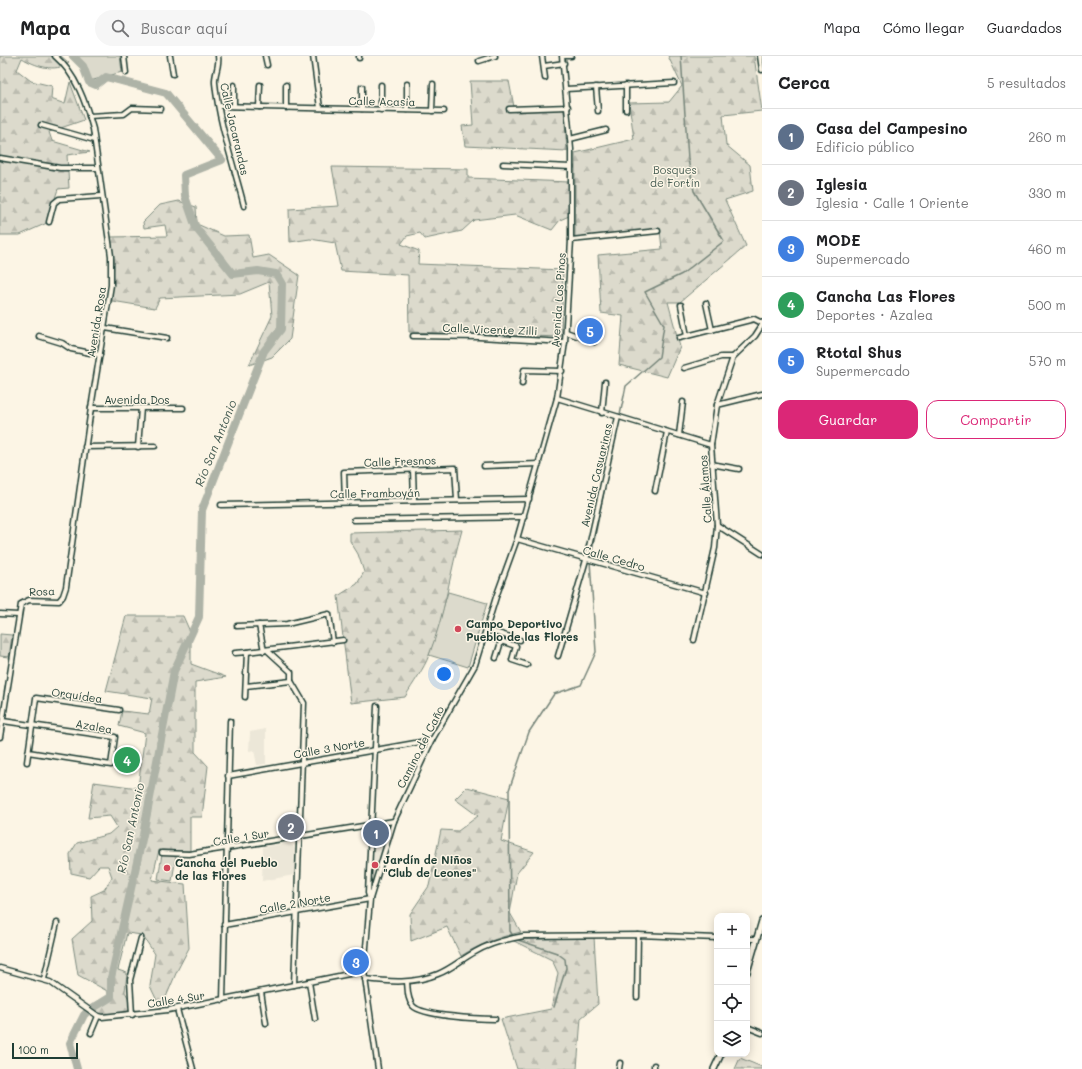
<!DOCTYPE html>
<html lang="es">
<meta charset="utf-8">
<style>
body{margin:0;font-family:Mali,sans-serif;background:#f6f6f6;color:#202124}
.controls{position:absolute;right:12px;bottom:12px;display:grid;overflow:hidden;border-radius:8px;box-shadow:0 2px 10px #0003}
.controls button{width:36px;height:36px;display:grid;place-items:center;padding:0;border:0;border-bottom:1px solid #e0e0e0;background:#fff;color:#202124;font:20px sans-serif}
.scale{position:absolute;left:12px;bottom:10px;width:66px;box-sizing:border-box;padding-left:4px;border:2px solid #1f3d34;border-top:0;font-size:11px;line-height:14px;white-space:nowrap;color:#1f3d34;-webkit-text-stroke:3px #fcf5e5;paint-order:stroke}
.you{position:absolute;left:444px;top:618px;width:14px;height:14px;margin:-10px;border:3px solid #fff;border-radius:50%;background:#1a73e8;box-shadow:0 0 0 6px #1a73e833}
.badge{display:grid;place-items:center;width:26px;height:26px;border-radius:50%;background:#db2777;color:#fff;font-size:13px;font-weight:700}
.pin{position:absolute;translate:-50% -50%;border:2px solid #fff;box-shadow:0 1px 4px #0006}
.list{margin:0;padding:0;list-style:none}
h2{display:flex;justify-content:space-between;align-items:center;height:52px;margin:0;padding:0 16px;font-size:17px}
h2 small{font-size:13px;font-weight:400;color:#757577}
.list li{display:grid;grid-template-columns:26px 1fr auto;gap:12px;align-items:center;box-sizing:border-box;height:56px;padding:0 16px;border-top:1px solid #e0e0e0}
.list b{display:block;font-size:15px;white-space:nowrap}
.list p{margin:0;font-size:13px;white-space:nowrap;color:#757577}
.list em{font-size:13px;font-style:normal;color:#757577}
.actions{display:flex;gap:8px;padding:12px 16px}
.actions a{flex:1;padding:9px 0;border:1px solid #db2777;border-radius:12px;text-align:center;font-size:14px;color:#db2777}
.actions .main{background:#db2777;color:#fff}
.icon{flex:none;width:22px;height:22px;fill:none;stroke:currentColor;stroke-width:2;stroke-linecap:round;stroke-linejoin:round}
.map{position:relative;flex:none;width:762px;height:1013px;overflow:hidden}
header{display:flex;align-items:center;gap:24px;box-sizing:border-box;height:56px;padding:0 20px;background:#fff;border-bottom:1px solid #e0e0e0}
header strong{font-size:19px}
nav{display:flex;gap:22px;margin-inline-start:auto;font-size:14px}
.search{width:280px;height:36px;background:#f6f6f6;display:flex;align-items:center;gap:10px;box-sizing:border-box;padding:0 14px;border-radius:22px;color:#757577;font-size:15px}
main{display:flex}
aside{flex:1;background:#fff}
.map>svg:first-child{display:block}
.built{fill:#ece7d8}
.grass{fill:#dcdacc;stroke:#7e8c80}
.forest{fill:url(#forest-firs);stroke:#7e8c80}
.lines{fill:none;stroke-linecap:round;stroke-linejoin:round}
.stream{stroke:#758479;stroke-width:1.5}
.river{stroke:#aeb3a7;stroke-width:8}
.minor-casing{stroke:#1f3d34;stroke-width:7}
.tertiary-casing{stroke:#1f3d34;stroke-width:8}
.minor{stroke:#fcf5e5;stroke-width:4}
.tertiary{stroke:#fcf5e5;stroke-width:5}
.poi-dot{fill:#d1495b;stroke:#fcf5e5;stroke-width:1.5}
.labels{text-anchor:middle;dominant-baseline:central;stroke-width:3;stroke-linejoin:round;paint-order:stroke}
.street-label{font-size:11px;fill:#1f3d34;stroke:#fcf5e5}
.park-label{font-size:11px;fill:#455c52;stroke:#fcf5e5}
.poi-label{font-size:11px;font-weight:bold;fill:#1f3d34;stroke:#fcf5e5;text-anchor:start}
.water-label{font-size:12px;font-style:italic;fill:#435a51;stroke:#fcf5e5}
</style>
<header>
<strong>Mapa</strong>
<div class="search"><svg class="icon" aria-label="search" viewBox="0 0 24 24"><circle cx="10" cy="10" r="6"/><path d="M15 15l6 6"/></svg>Buscar aquí</div>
<nav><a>Mapa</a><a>Cómo llegar</a><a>Guardados</a></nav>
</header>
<main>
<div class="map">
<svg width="762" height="1013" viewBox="0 0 762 1013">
<defs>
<pattern id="forest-firs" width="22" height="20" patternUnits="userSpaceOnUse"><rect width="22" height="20" fill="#dcdacc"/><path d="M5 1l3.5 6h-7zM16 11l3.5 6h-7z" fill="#bcbcb0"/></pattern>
</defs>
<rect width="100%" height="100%" fill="#fcf5e5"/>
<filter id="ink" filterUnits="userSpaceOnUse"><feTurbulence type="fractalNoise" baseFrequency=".025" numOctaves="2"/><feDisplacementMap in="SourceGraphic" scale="8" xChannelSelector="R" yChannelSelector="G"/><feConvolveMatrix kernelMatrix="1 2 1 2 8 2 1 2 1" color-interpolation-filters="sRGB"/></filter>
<g filter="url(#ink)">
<!-- built -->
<g class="built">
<path d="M266 673V708L257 709 254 694 249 695 250 676Z"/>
<path d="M371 785 386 787 373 831 371 830Z"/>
<path d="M287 787 292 789 295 793 294 819 262 825 263 791Z"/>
</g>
<!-- grass -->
<g class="grass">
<path d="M76 0H120L122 16 90 25 84 9Z"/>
<path d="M448 536 487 547 468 611 429 599Z"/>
<path d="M123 695 133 696 132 713 122 712Z"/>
<path d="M162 798 176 801 172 825 158 823Z"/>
</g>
<!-- forest -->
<g class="forest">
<path d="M0 0H61L69 7C55 17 35 10 22 2L17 14 31 25 52 30 51 43 65 48 70 26 84 64 49 76 52 85 90 96 67 99 69 132 58 133 47 167 20 179H0Z"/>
<path d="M668 0H754L762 55 723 59 726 89 750 109 753 135 725 144 746 190 680 246H668L680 291 667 321 619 309 623 260 601 257 598 199 662 193 660 174 575 183V97L634 83 629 47 669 46 682 30Z"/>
<path d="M470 25H509L515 56 564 53 567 95 465 90 462 70 473 69Z"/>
<path d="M332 111 468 113V122L569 126V160L560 164 552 174 515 159 474 164 462 175 425 183 420 177 407 180 401 188 419 195 418 208 563 214 561 281 409 276 408 219 341 215 335 187 310 183 290 186 289 153 339 150Z"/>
<path d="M179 145 196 151 197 168 224 180 249 179 253 202 269 199 299 219 290 283 272 301 249 309 272 260 269 226 240 238 160 242 155 252 112 245 114 205 110 181 167 180 165 169 144 172 143 166 160 149Z"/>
<path d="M462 474C450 515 445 559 429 599 424 613 413 627 405 641L351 647 338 540 357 528 364 516 358 498 350 485V477Z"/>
<path d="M126 560H183L191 578V608L226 621 195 626V696L208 710 202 761H190V795L159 794 152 824 185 828 189 892 177 915 161 953 150 930 155 898 142 879 127 877 118 914 127 917 125 936 136 955 104 959 94 954 105 946 109 936 78 919 72 883 92 865 91 840 104 834 112 821 108 810H99L89 821 71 817 70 798 77 787 109 778 117 771 110 760 88 762 94 726 138 732 145 677 119 670 122 655 149 658 152 642 106 635Z"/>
<path d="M0 578 12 579 9 601 0 600Z"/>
<path d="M467 731 509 742 501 785 534 796 517 817 510 857 521 876C499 881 480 888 461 900L447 871 411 885 410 858 429 830 441 774 458 775 478 760 455 743Z"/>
<path d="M594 881 598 948 581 962 577 1013H517L501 963 551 953 558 917 552 904 512 884Z"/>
<path d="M740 1002 762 1011V1013H735Z"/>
</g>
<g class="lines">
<!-- stream -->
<g class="stream">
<path d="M620 359 626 330 659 301 664 269 645 236 682 218 724 185 694 135 688 103 681 0"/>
<path d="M513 880 510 875 509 734 529 676 554 638 581 629 596 596 590 505 611 400"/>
<path d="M515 883 557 897 565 903 566 912 554 951"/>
</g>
<!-- river -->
<g class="river">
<path d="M73 0 83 10 89 26 96 29 106 21 166 37 222 104 184 119 185 140 196 172 233 218 258 215 276 218 282 228 281 273 264 295 202 454 199 561 174 615 143 779 111 922V941L93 952"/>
<path d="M77 1013 70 987 84 959 88 955"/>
</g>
<!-- minor casing -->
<g class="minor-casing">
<g id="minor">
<path d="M124 0 126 17"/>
<path d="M170 0 173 18"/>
<path d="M218 0C220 10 214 18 215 27 219 68 234 110 244 150"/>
<path d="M265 0 267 9"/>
<path d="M313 0 320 52"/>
<path d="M542 0 545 22"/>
<path d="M563 0H571"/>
<path d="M760 0 762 14"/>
<path d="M359 2V0"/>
<path d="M479 5 495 0"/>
<path d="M544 10 564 7"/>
<path d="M626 29V54"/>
<path d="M596 31 598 55"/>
<path d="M566 33 674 27"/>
<path d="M219 50 444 55"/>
<path d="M234 50V29"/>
<path d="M259 51 260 29"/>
<path d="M286 52V29"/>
<path d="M362 53V31"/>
<path d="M509 53 568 51"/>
<path d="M381 54V29"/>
<path d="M407 54V28"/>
<path d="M432 55 433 28"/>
<path d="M89 60 124 58 132 52 161 53"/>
<path d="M41 69 94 84"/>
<path d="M570 83 606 74"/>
<path d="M0 102 60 112H97"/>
<path d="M503 108 571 111"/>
<path d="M49 166 54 147 59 143 101 140"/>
<path d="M571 184 658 175"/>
<path d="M706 247 712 274"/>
<path d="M681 249 687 280"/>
<path d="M105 272 167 282"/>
<path d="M566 276 594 286"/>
<path d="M39 280 62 287 71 293 100 299"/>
<path d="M413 280 479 281 565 286"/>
<path d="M679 282 754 263 762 267"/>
<path d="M684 312 721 301H733"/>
<path d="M522 328 524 314 562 315"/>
<path d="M557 342 711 389"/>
<path d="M717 349 762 338"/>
<path d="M91 352H183"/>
<path d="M602 357 605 326"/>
<path d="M679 379 683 346"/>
<path d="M85 391 155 390"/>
<path d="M138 391 141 352"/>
<path d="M711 408 739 413"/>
<path d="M484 410 539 408"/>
<path d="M413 414 414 445"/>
<path d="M655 435 667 376"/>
<path d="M345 446 344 416 455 412 457 444"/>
<path d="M221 449 529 443"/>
<path d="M354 464 524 461"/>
<path d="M717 469 762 498"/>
<path d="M517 483 706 537"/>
<path d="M0 558 18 559"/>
<path d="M259 569 264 595"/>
<path d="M237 570 287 568 329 558 333 586"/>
<path d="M485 580 516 590 512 604 527 609"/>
<path d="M492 582 494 576 520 584"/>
<path d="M694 584 715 492 717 469 711 389 717 349 733 301 755 280 762 269"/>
<path d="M268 595 291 616V625L304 647 294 929"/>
<path d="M247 596 343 584"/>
<path d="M235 597 247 596 245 641"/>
<path d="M558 600 586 504 618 361"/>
<path d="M496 602 501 586"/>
<path d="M246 630 291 625"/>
<path d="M3 665 115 681 111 709 28 696"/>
<path d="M0 681 21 548 29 544 59 545 63 540 66 531 91 352 111 229V200L93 73C86 47 76 18 55 0"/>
<path d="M27 706 36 642 119 654"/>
<path d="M228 720 432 684"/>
<path d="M162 797 189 798 394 765"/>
<path d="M224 869 370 843 368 837 377 650"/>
<path d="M747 883H756"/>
<path d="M0 912 50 926 98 960 102 961 168 954 364 915"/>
<path d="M44 923 57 867"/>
<path d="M365 923C390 926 414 928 438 918 451 913 462 903 475 896 490 887 507 883 524 880L638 879 717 882"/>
<path d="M309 926 315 963"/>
<path d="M407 926C408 934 407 943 413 950 422 960 479 963 495 963"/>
<path d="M261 936 266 967"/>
<path d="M637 941 638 879"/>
<path d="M223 944 230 665"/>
<path d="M177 953 193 1013"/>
<path d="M132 959 130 924 141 882"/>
<path d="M747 971 762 977"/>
<path d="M91 977 98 960"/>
<path d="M378 1013 364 915 370 843 394 765 432 684 475 609 496 541 517 483 557 342 565 286 571 184V93L562 0"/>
<path d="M619 1013 620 1007"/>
<path d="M654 1013V1009"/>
</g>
</g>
<!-- tertiary casing -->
<g class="tertiary-casing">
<g id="tertiary">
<path d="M747 916 762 865"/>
<path d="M714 1013 721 998"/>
</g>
</g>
<!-- minor -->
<use href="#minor" class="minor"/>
<!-- tertiary -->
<use href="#tertiary" class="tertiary"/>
</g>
</g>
<!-- markers -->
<g class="poi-dot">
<circle cx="458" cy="573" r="4"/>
<circle cx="375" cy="809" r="4"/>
<circle cx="167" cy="812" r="4"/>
</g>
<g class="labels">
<!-- street labels -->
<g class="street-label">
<text transform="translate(382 45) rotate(1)">Calle Acasia</text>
<text transform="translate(235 73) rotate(77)">Calle Jacarandas</text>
<text transform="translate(558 244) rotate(-86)">Avenida Los Pinos</text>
<text transform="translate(96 266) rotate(-81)">Avenida Rosa</text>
<text transform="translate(490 273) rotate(2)">Calle Vicente Zilli</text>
<text x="137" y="343">Avenida Dos</text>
<text transform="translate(400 405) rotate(-2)">Calle Fresnos</text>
<text transform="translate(596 419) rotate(-77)">Avenida Casuarinas</text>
<text transform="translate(705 433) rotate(-94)">Calle Álamos</text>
<text transform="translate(375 437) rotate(-1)">Calle Framboyán</text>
<text transform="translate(614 502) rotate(16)">Calle Cedro</text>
<text transform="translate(42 535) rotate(-2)">Rosa</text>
<text transform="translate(77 639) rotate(8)">Orquídea</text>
<text transform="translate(94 670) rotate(10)">Azalea</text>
<text transform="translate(420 691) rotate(-63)">Camino del Caño</text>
<text transform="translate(329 692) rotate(-10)">Calle 3 Norte</text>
<text transform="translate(241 781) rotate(-9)">Calle 1 Sur</text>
<text transform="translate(295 847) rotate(-10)">Calle 2 Norte</text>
<text transform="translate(176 943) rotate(-9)">Calle 4 Sur</text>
</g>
<!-- park labels -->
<g class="park-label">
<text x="675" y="113">Bosques<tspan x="675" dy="13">de Fortín</tspan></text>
</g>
<!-- poi labels -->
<g class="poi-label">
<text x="466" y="567">Campo Deportivo<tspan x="466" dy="13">Pueblo de las Flores</tspan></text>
<text x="383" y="803">Jardín de Niños<tspan x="383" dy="13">"Club de Leones"</tspan></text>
<text x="175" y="806">Cancha del Pueblo<tspan x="175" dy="13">de las Flores</tspan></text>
</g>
<!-- water labels -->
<g class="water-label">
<text transform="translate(215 387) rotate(-68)">Río San Antonio</text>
<text transform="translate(130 772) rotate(-78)">Río San Antonio</text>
</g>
</g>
</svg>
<div class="controls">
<button>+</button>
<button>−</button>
<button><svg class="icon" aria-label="locate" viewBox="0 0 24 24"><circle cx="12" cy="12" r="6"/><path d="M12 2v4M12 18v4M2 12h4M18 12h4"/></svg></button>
<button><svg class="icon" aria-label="layers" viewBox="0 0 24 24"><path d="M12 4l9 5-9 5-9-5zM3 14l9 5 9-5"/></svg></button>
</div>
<div class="scale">100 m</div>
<div class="you"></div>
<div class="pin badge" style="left:376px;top:777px;background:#5c6f8a">1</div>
<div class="pin badge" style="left:291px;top:771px;background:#6b7280">2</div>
<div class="pin badge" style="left:356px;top:906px;background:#3f7fe0">3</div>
<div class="pin badge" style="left:127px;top:704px;background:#2e9e5b">4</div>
<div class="pin badge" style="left:590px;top:275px;background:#3f7fe0">5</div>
</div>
<aside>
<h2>Cerca<small>5 resultados</small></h2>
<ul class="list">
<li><span class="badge" style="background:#5c6f8a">1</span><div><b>Casa del Campesino</b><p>Edificio público</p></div><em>260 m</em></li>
<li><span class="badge" style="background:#6b7280">2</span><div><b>Iglesia</b><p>Iglesia · Calle 1 Oriente</p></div><em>330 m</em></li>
<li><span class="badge" style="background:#3f7fe0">3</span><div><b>MODE</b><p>Supermercado</p></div><em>460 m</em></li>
<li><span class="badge" style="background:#2e9e5b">4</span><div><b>Cancha Las Flores</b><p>Deportes · Azalea</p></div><em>500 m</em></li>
<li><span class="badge" style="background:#3f7fe0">5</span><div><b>Rtotal Shus</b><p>Supermercado</p></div><em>570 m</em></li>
</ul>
<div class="actions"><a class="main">Guardar</a><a>Compartir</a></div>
</aside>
</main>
